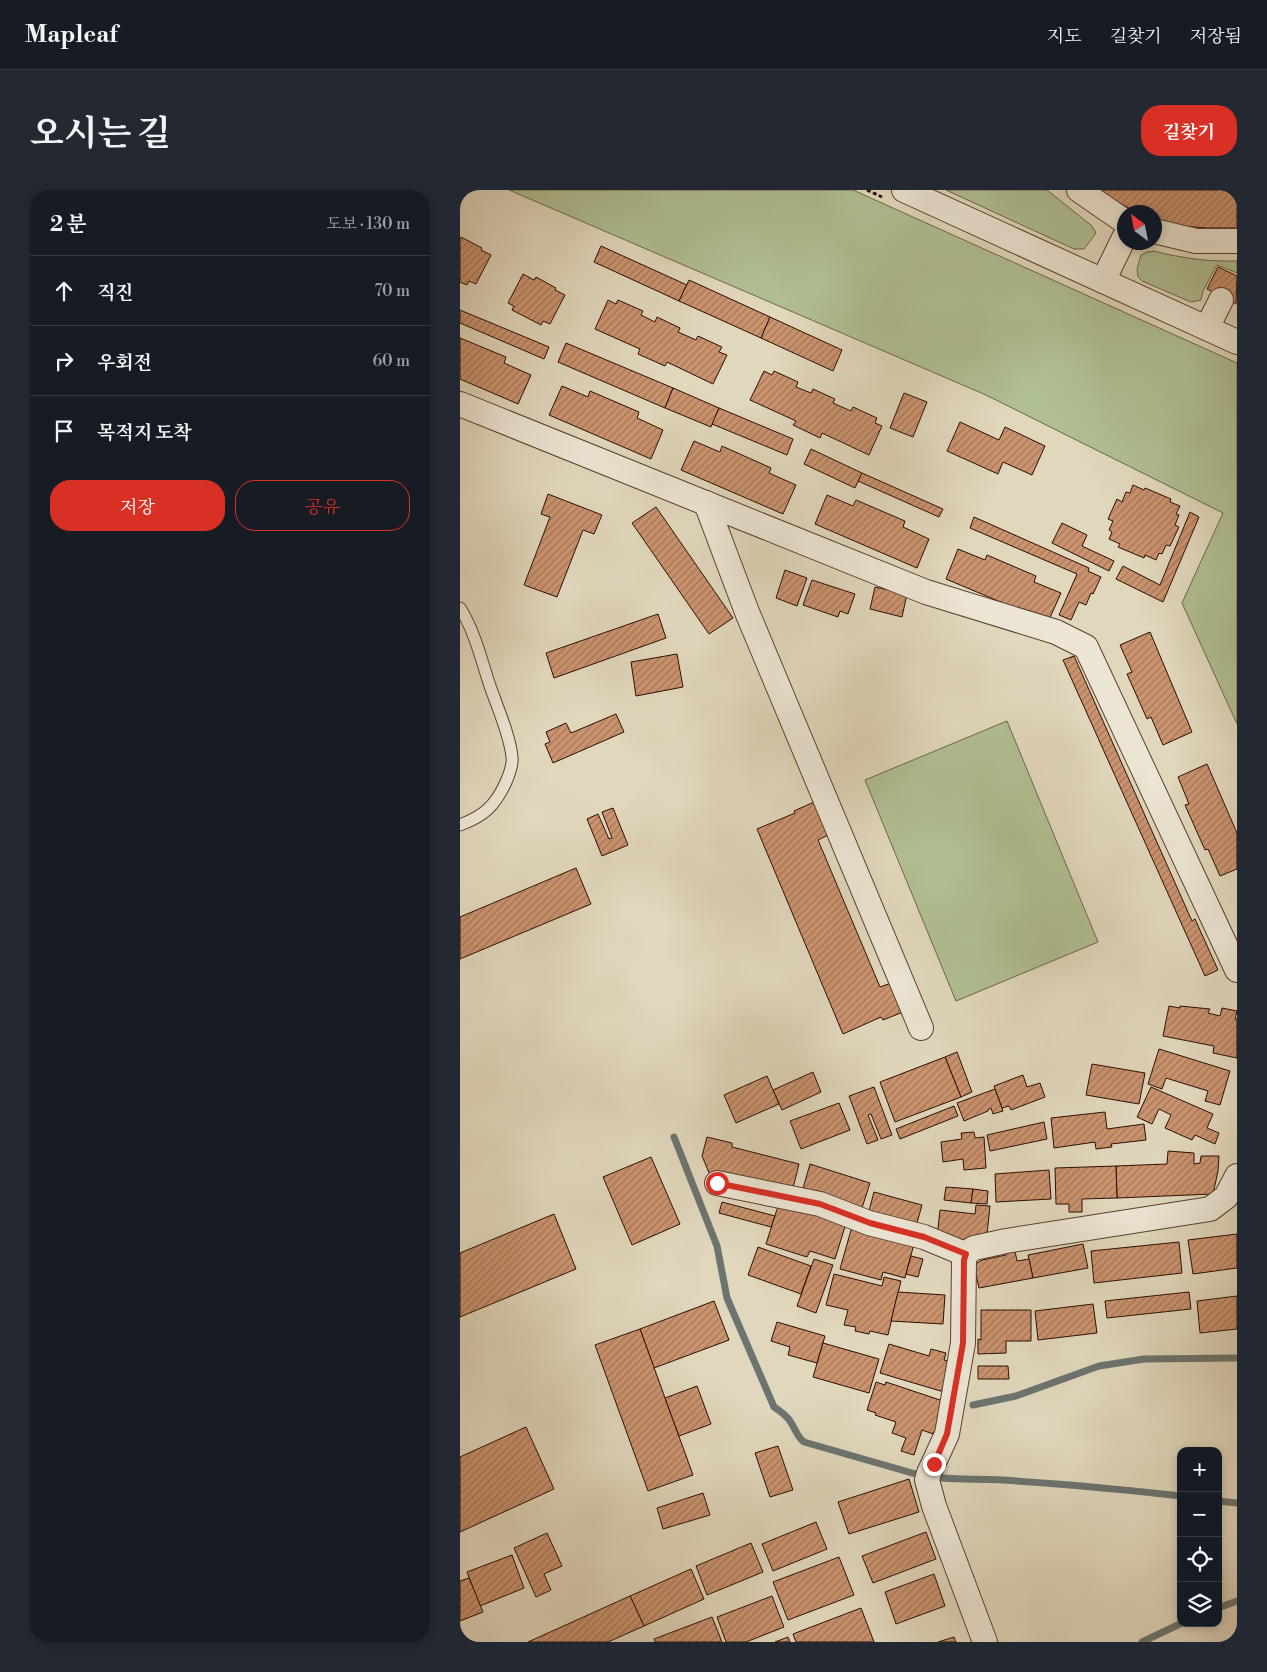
<!DOCTYPE html>
<html lang="ko">
<meta charset="utf-8">
<style>
body{margin:0;font-family:"Libre Bodoni","Noto Serif KR",serif;background:#242831;color:#f1f3f6}
.controls{position:absolute;right:15px;bottom:15px;display:grid;overflow:hidden;border-radius:10px;box-shadow:0 2px 8px #0003}
.controls button{width:45px;height:45px;display:grid;place-items:center;padding:0;border:0;border-bottom:1px solid #363941;background:#171b24;color:#f1f3f6;font:25px sans-serif}
.compass{position:absolute;left:657px;top:15px;width:45px;height:45px;border-radius:50%;background:#171b24;box-shadow:0 2px 8px #0003;rotate:328deg}
.stop{position:absolute;width:15px;height:15px;margin:-11px;border:4px solid #d93025;border-radius:50%;background:#fff}
.stop.end{background:#d93025;border-color:#fff;box-shadow:0 1px 5px #0008}
.list{margin:0;padding:0;list-style:none}
h2{display:flex;justify-content:space-between;align-items:center;height:65px;margin:0;padding:0 20px;font-size:21px}
h2 small{font-size:16px;font-weight:400;color:#9ea1a6}
.list li{display:grid;grid-template-columns:32px 1fr auto;gap:15px;align-items:center;box-sizing:border-box;height:70px;padding:0 20px;border-top:1px solid #363941}
.list b{display:block;font-size:19px;white-space:nowrap}
.list em{font-size:16px;font-style:normal;color:#9ea1a6}
.actions{display:flex;gap:10px;padding:15px 20px}
.actions a{flex:1;padding:11px 0;border:1px solid #d93025;border-radius:20px;text-align:center;font-size:18px;color:#d93025}
.actions .main{background:#d93025;color:#fff}
.icon{flex:none;width:28px;height:28px;fill:none;stroke:currentColor;stroke-width:2;stroke-linecap:round;stroke-linejoin:round}
.map{position:relative;flex:none;width:777px;height:1452px;overflow:hidden;border-radius:20px}
header{display:flex;align-items:center;gap:30px;box-sizing:border-box;height:70px;padding:0 25px;background:#171b24;border-bottom:1px solid #363941}
header strong{font-size:24px}
nav{display:flex;gap:28px;margin-inline-start:auto;font-size:18px}
.intro{display:flex;align-items:center;justify-content:space-between;box-sizing:border-box;height:120px;padding:0 30px}
h1{margin:0;font-size:35px}
.button{padding:12px 22px;border-radius:20px;background:#d93025;color:#fff;font-size:18px;font-weight:700}
main{display:flex;gap:30px;padding:0 30px}
aside{flex:1;background:#171b24;border-radius:20px;box-shadow:0 2px 8px #0003}
.map>svg:first-child{display:block}
.grass{fill:#b0bf93;stroke:#6d664a}
.lines{fill:none;stroke-linecap:round;stroke-linejoin:round}
.stream{stroke:#6b746f;stroke-width:7}
.building{fill:url(#building-hatch);stroke:#2a0e01}
.service-casing{stroke:#584030;stroke-width:13}
.minor-casing{stroke:#584030;stroke-width:26}
.path{stroke:#2a0e01;stroke-width:3;stroke-dasharray:4 2.5;stroke-linecap:butt}
.service{stroke:#ece5d4;stroke-width:11}
.minor{stroke:#ece5d4;stroke-width:24}
.route{stroke:#d93025;stroke-width:6}
</style>
<header>
<strong>Mapleaf</strong>
<nav><a>지도</a><a>길찾기</a><a>저장됨</a></nav>
</header>
<div class="intro"><h1>오시는 길</h1><a class="button">길찾기</a></div>
<main>
<aside>
<h2>2 분<small>도보 · 130 m</small></h2>
<ul class="list">
<li><svg class="icon" aria-label="ahead" viewBox="0 0 24 24"><path d="M12 20V5M6 11l6-6 6 6"/></svg><div><b>직진</b></div><em>70 m</em></li>
<li><svg class="icon" aria-label="right" viewBox="0 0 24 24"><path d="M7 20v-9h11M14 6l5 5-5 5"/></svg><div><b>우회전</b></div><em>60 m</em></li>
<li><svg class="icon" aria-label="arrive" viewBox="0 0 24 24"><path d="M6 21V4h12l-3 4 3 4H6"/></svg><div><b>목적지 도착</b></div></li>
</ul>
<div class="actions"><a class="main">저장</a><a>공유</a></div>
</aside>
<div class="map">
<svg width="777" height="1452" viewBox="0 0 777 1452">
<defs>
<pattern id="building-hatch" width="6" height="6" patternUnits="userSpaceOnUse" patternTransform="scale(1.25)"><rect width="6" height="6" fill="#cb946f"/><path d="M-1 1l2-2M0 6l6-6M5 7l2-2" fill="none" stroke="#a57759"/></pattern>
</defs>
<rect width="100%" height="100%" fill="#e1d7bd"/>
<filter id="stains"><feTurbulence type="fractalNoise" baseFrequency=".004" numOctaves="4"/><feColorMatrix values="0 0 0 0 .2 0 0 0 0 .09 0 0 0 0 .02 0 0 0 .5 -.17"/></filter>
<radialGradient id="worn" r=".72"><stop offset=".6" stop-color="#630" stop-opacity="0"/><stop offset="1" stop-color="#630" stop-opacity=".3"/></radialGradient>
<!-- grass -->
<g class="grass">
<path d="M49 0H393L777 173V534L722 413 763 323 526 205Z"/>
<path d="M486 0H587L632 36 636 43 624 59H614Z"/>
<path d="M694 61C721 68 749 72 777 71V83L757 75 743 101 741 110 731 112 682 91 678 87 677 79 681 65 687 62Z"/>
<path d="M547 531 638 752 496 811 405 590Z"/>
</g>
<g class="lines">
<!-- stream -->
<g class="stream">
<path d="M214 947 257 1056 267 1108 314 1217C320 1221 326 1225 330 1231 335 1238 337 1247 344 1252L459 1285C487 1291 515 1288 543 1290 602 1294 661 1299 721 1306"/>
<path d="M513 1215 556 1206 639 1176 684 1169 777 1168"/>
<path d="M758 1311 777 1313"/>
<path d="M758 1418 777 1411"/>
<path d="M682 1452 722 1433"/>
</g>
</g>
<!-- building -->
<g class="building">
<path d="M638 0H777V38H747L722 36 694 29V22L675 21 653 10Z"/>
<path d="M1 47 22 58 21 60 31 65 16 94 9 91 7 95 0 92V50Z"/>
<path d="M141 56 227 95 219 111 134 72Z"/>
<path d="M758 77 777 86 776 114 747 99Z"/>
<path d="M63 84 74 90 76 87 96 98 95 100 105 105 90 134 83 131 81 135 52 120 54 116 48 113Z"/>
<path d="M229 90 310 127 301 148 219 111Z"/>
<path d="M148 110 156 114 158 110 183 121 181 125 195 132 197 127 220 138 218 142 236 150 238 146 262 157 259 162 267 165 253 194 207 172 205 176 178 164 180 159 135 139Z"/>
<path d="M0 120 89 157 84 169 0 133Z"/>
<path d="M310 127 382 160 373 181 301 148Z"/>
<path d="M0 148 46 167 44 173 71 185 58 214 0 189Z"/>
<path d="M106 153 213 198 205 218 98 172Z"/>
<path d="M304 181 312 185 314 181 338 192 336 197 351 203 353 199 375 209 373 213 391 221 393 217 417 228 415 233 422 236 409 265 362 243 360 248 333 235 336 231 290 210Z"/>
<path d="M102 196 128 207 130 201 179 222 177 228 203 240 191 269 89 225Z"/>
<path d="M213 198 259 218 251 237 205 218Z"/>
<path d="M444 203 467 212 453 247 430 238Z"/>
<path d="M259 218 333 249 327 265 252 234Z"/>
<path d="M500 232 539 250 545 237 585 256 572 285 543 272 538 284 487 261Z"/>
<path d="M234 251 260 262 262 256 311 278 309 283 336 295 323 324 221 280Z"/>
<path d="M351 259 402 283 395 298 344 274Z"/>
<path d="M402 283 483 319 479 327 398 291Z"/>
<path d="M673 295 684 300 685 298 711 309 710 312 720 316 716 324 719 325 715 335 719 337 710 356 706 355 702 364 699 363 696 370 685 365 684 368 658 357 660 354 649 349 652 342 649 340 653 331 648 329 657 309 662 312 666 302 670 303Z"/>
<path d="M88 304 142 325 134 344 123 340 97 407 64 395 90 327 81 324Z"/>
<path d="M367 305 393 316 396 310 445 331 443 337 469 349 457 378 355 334Z"/>
<path d="M196 317 273 428 249 444 172 333Z"/>
<path d="M730 322 739 327 703 412 656 389 663 376 700 395Z"/>
<path d="M514 327 629 378 628 381 641 387 633 404 631 403 626 415 619 412 611 430 599 425 617 384 510 338Z"/>
<path d="M602 333 627 345 622 356 654 371 649 381 592 353Z"/>
<path d="M498 359 525 370 527 365 576 386 574 392 601 403 588 432 486 389Z"/>
<path d="M325 380 347 388 337 416 316 408Z"/>
<path d="M352 390 395 404 388 424 380 421 378 427 343 415Z"/>
<path d="M415 397 447 404 442 427 410 419Z"/>
<path d="M198 424 206 448 94 488 86 463Z"/>
<path d="M690 442 732 542 703 555 691 527 687 529 667 484 672 482 660 455Z"/>
<path d="M217 464 223 497 176 506 171 472Z"/>
<path d="M614 466 732 731 735 729 758 780 745 786 603 470Z"/>
<path d="M156 524 164 542 93 573 85 554 90 552 86 542 106 533 111 543Z"/>
<path d="M747 574 777 643V679L760 686 748 659 745 660 725 615 729 614 718 587Z"/>
<path d="M354 612 368 645 358 650 420 797 431 793 443 822 423 830 421 827 383 844 297 639 335 623 334 621Z"/>
<path d="M153 618 168 655 142 666 127 629 138 624 149 649 152 648 142 622Z"/>
<path d="M116 678 131 714 0 769V727Z"/>
<path d="M709 816 720 818V816L750 819 748 823 760 826 762 818 777 821 775 829H777V868L753 863 754 856 703 846Z"/>
<path d="M699 859 770 881 760 915 745 911 748 901 706 888 702 899 688 894Z"/>
<path d="M497 862 512 902 501 907 485 867Z"/>
<path d="M485 867 501 907 435 932 420 892Z"/>
<path d="M632 874 685 883 679 914 626 905Z"/>
<path d="M353 882 361 902 322 920 313 900Z"/>
<path d="M563 885 567 897 580 893 585 907 551 920 549 916 542 918 534 896Z"/>
<path d="M307 886 319 914 276 933 264 905Z"/>
<path d="M414 897 432 945 421 949 411 924 408 925 418 950 407 954 389 906Z"/>
<path d="M691 897 753 924 747 938 759 943 755 954 735 945 732 950 705 938 711 925 699 919 692 934 677 927Z"/>
<path d="M535 899 543 921 533 924 531 918 528 920V921L504 931 497 913Z"/>
<path d="M379 913 390 940 341 959 330 931Z"/>
<path d="M494 916 498 926 440 949 436 939Z"/>
<path d="M645 922 647 939 684 934 686 950 651 954 652 957 636 959 635 952 594 958 591 928Z"/>
<path d="M584 932 587 949 530 961 527 945Z"/>
<path d="M514 942 515 948 524 947 526 978 504 980 503 969 483 972 481 952 502 949 501 943Z"/>
<path d="M247 947 272 953V957L339 974 331 1006 250 985 242 966Z"/>
<path d="M708 961 734 963V974L740 973 741 966H759L758 981 753 1004 657 1008 656 976 707 974Z"/>
<path d="M191 967 220 1034 172 1055 143 987Z"/>
<path d="M350 974 410 993 401 1021 342 1002Z"/>
<path d="M656 976 657 1008 622 1009V1022H609V1014H596L595 978Z"/>
<path d="M589 980 591 1009 536 1012 535 984Z"/>
<path d="M486 997 513 999 511 1013 484 1010Z"/>
<path d="M513 999 528 1001 527 1014 511 1013Z"/>
<path d="M414 1002 462 1015 455 1040 407 1028Z"/>
<path d="M262 1012 315 1026 311 1037 259 1023Z"/>
<path d="M319 1013 387 1030 375 1069 350 1061 347 1067 306 1054Z"/>
<path d="M516 1015 530 1016 526 1053 477 1047 480 1020 515 1024Z"/>
<path d="M94 1024 116 1079 0 1127V1063Z"/>
<path d="M393 1033 455 1050 445 1088 423 1082 421 1090 380 1079Z"/>
<path d="M777 1044V1078L733 1084 728 1050Z"/>
<path d="M719 1052 722 1083 634 1093 631 1061Z"/>
<path d="M623 1054 628 1078 573 1088 568 1065Z"/>
<path d="M298 1057 351 1076 341 1104 288 1085Z"/>
<path d="M555 1061 557 1071 569 1069 573 1088 519 1098 514 1075 522 1070 546 1065V1063Z"/>
<path d="M451 1066 463 1069 458 1087 446 1084Z"/>
<path d="M354 1069 373 1075 356 1123 337 1116Z"/>
<path d="M374 1084 422 1096 424 1087 441 1091 428 1145 410 1141 409 1144 395 1141 396 1137 384 1135 388 1120 366 1115Z"/>
<path d="M438 1102 485 1105 483 1134 431 1131Z"/>
<path d="M729 1102 731 1119 647 1128 645 1111Z"/>
<path d="M777 1106V1139L740 1143 737 1111Z"/>
<path d="M254 1111 269 1150 194 1178 180 1139Z"/>
<path d="M633 1114 637 1143 578 1150 575 1121Z"/>
<path d="M521 1120H571V1151H546V1163L518 1164V1149L521 1150Z"/>
<path d="M317 1132 365 1146 357 1173 328 1165 330 1157 311 1151Z"/>
<path d="M180 1139 233 1285 188 1301 135 1155Z"/>
<path d="M363 1153 419 1169 409 1203 353 1187Z"/>
<path d="M429 1154 469 1166 471 1159 486 1163 484 1170 492 1172 484 1202 420 1183Z"/>
<path d="M518 1176H548L549 1189H518Z"/>
<path d="M416 1192 425 1195 426 1192 483 1211 480 1244 473 1242V1244L462 1240 454 1265 441 1261 446 1248 432 1243 436 1232 415 1225 416 1223 407 1220Z"/>
<path d="M237 1196 251 1234 219 1246 205 1208Z"/>
<path d="M66 1237 94 1299 0 1342V1267Z"/>
<path d="M318 1256 333 1300 310 1307 295 1263Z"/>
<path d="M449 1289 459 1322 389 1344 378 1312Z"/>
<path d="M243 1303 250 1325 203 1339 197 1318Z"/>
<path d="M356 1332 367 1359 313 1381 302 1354Z"/>
<path d="M466 1342 476 1369 413 1393 402 1366Z"/>
<path d="M87 1343 102 1376 84 1384 91 1400 76 1407 54 1358Z"/>
<path d="M291 1353 303 1382 247 1405 236 1376Z"/>
<path d="M52 1365 64 1398 20 1416 7 1382Z"/>
<path d="M379 1367 394 1405 328 1430 313 1392Z"/>
<path d="M231 1379 244 1409 184 1436 170 1406Z"/>
<path d="M474 1384 485 1416 436 1434 425 1402Z"/>
<path d="M9 1388 23 1422 0 1431V1391Z"/>
<path d="M170 1406 184 1436 148 1452H68Z"/>
<path d="M312 1406 324 1437 286 1452H266L257 1427Z"/>
<path d="M401 1418 414 1452H336L333 1444Z"/>
<path d="M252 1427 262 1452H195L194 1449Z"/>
<path d="M328 1447 330 1452H315Z"/>
<path d="M494 1447 496 1452H478Z"/>
</g>
<g class="lines">
<!-- service casing -->
<g class="service-casing">
<path id="service" d="M0 418C14 440 21 468 29 493 36 514 50 545 52 567 53 575 49 585 46 592 35 616 24 626 0 635"/>
</g>
<!-- minor casing -->
<g class="minor-casing">
<g id="minor">
<path d="M444 0 777 152"/>
<path d="M619 0 664 31"/>
<path d="M694 41 736 51H777"/>
<path d="M643 91 664 48"/>
<path d="M747 138 761 110"/>
<path d="M0 214 466 402 596 442 626 457 777 780"/>
<path d="M246 313 287 422 461 838"/>
<path d="M257 993 360 1014 409 1033 464 1047 505 1064"/>
<path d="M525 1452 474 1316 467 1290 469 1283 487 1244 503 1153 504 1070 505 1064 514 1058 546 1051 750 1019 766 1007 777 986"/>
</g>
</g>
<!-- path -->
<path class="path" d="M407 0 422 7"/>
<!-- service -->
<use href="#service" class="service"/>
<!-- minor -->
<use href="#minor" class="minor"/>
</g>
<g class="lines">
<!-- route -->
<path class="route" d="M257 993 360 1014 410 1033 464 1047 506 1064 504 1070 503 1153 487 1244 474 1274"/>
</g>
<rect width="100%" height="100%" filter="url(#stains)"/>
<rect width="100%" height="100%" fill="url(#worn)"/>
</svg>
<div class="controls">
<button>+</button>
<button>−</button>
<button><svg class="icon" aria-label="locate" viewBox="0 0 24 24"><circle cx="12" cy="12" r="6"/><path d="M12 2v4M12 18v4M2 12h4M18 12h4"/></svg></button>
<button><svg class="icon" aria-label="layers" viewBox="0 0 24 24"><path d="M12 4l9 5-9 5-9-5zM3 14l9 5 9-5"/></svg></button>
</div>
<svg class="compass" viewBox="-18 -18 36 36"><path d="M0-13l5 13h-10z" fill="#e53935"/><path d="M0 13l5-13h-10z" fill="#9ea1a6"/></svg>
<div class="stop" style="left:257px;top:993px"></div>
<div class="stop end" style="left:474px;top:1274px"></div>
</div>
</main>
